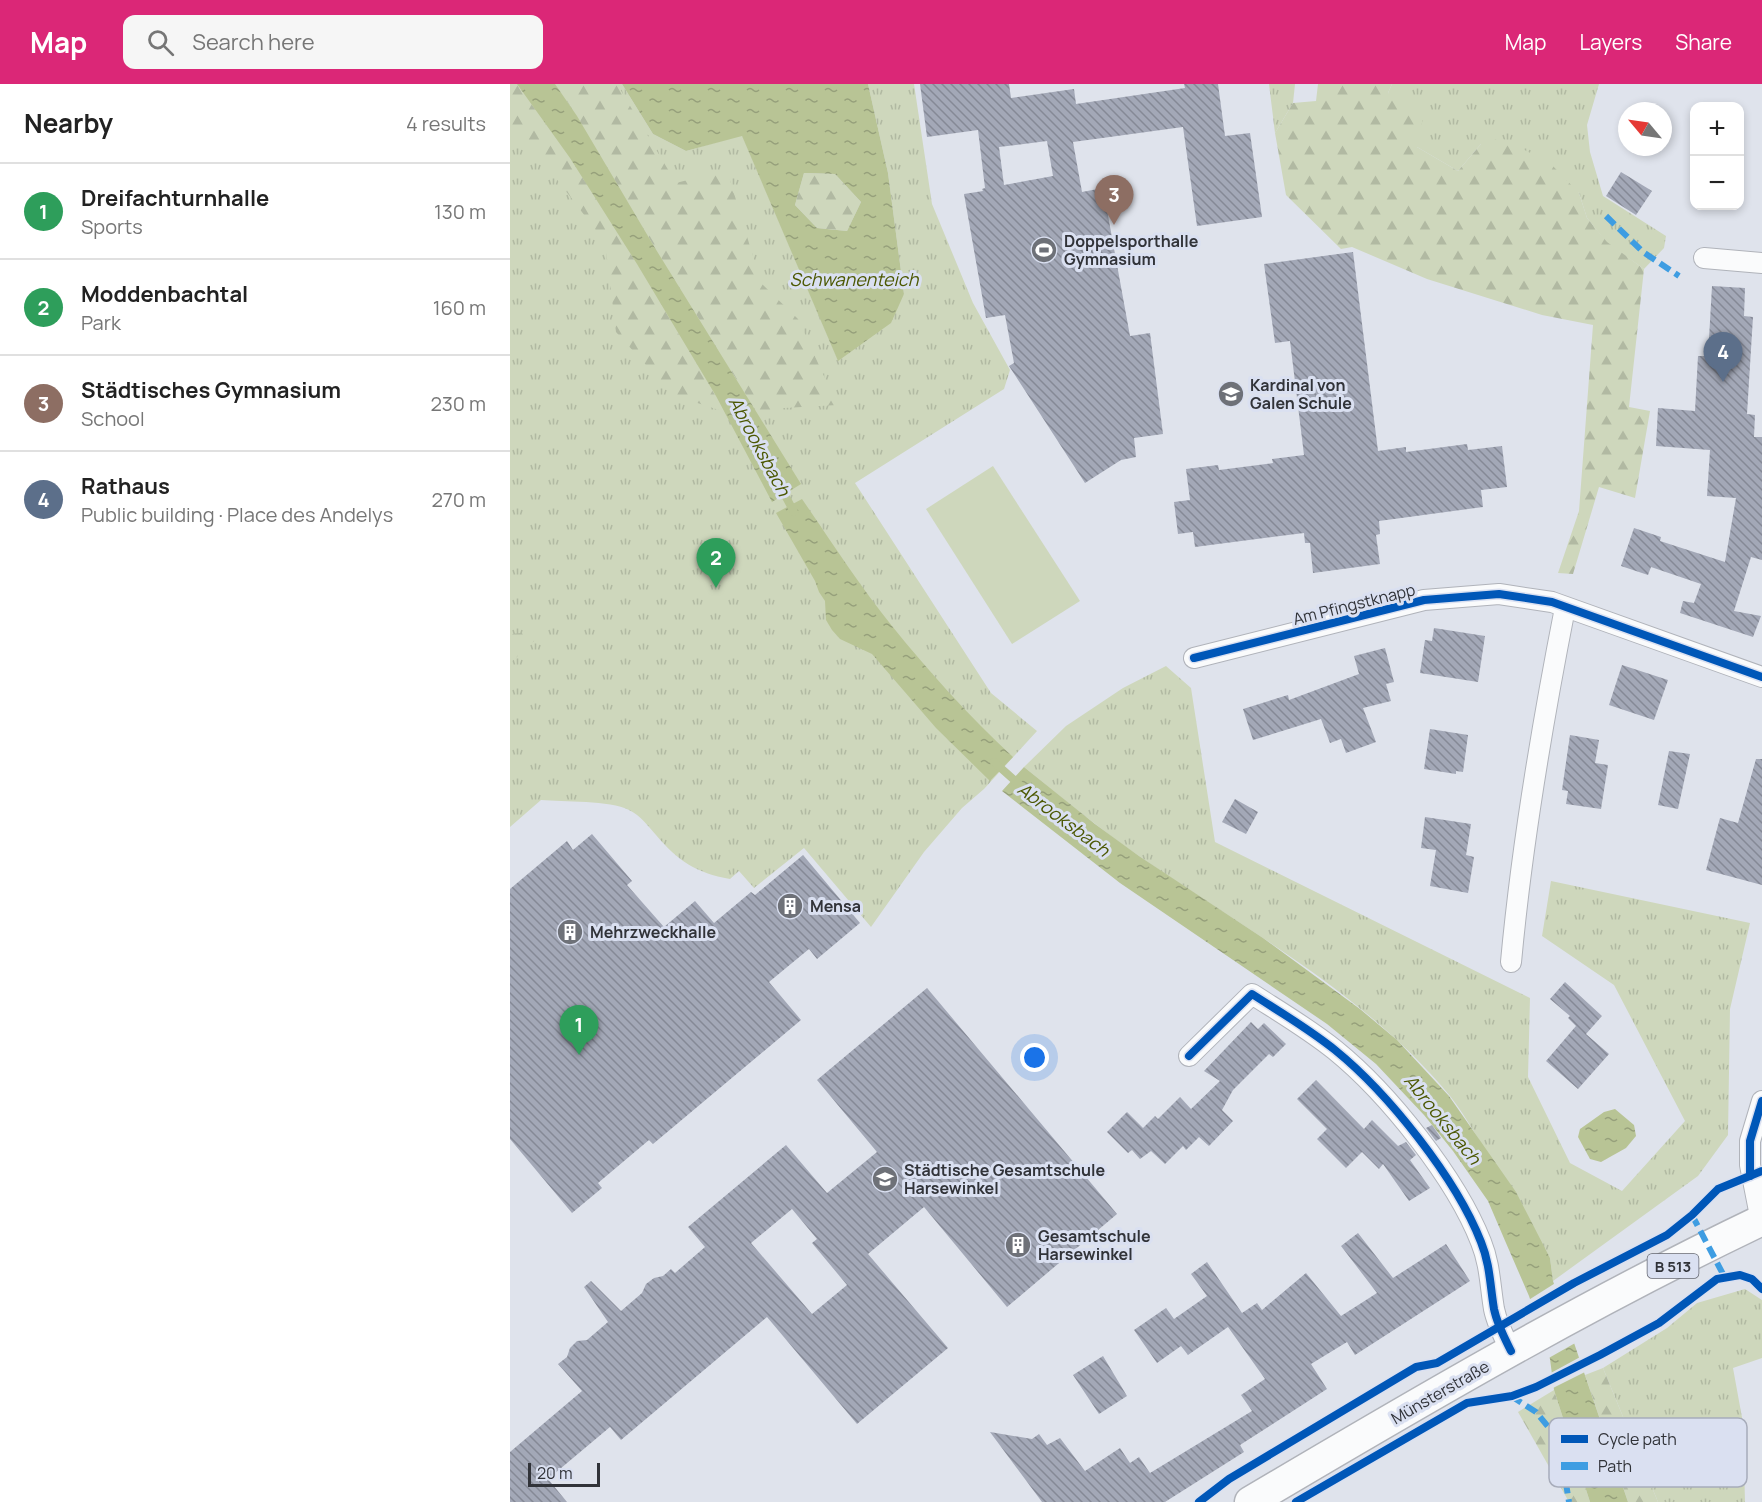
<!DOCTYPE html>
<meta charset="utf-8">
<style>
body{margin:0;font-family:Manrope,sans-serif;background:#f6f6f6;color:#222}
.controls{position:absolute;right:18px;top:18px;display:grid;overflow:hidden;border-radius:12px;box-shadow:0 3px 9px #0003}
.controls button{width:54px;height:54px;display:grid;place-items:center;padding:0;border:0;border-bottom:2px solid #e0e0e0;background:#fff;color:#222;font:30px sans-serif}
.compass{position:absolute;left:1108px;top:18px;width:54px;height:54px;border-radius:50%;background:#fff;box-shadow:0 3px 9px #0003;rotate:299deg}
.scale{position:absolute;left:18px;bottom:15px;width:72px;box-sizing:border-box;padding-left:6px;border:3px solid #313339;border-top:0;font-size:16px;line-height:21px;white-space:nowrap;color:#313339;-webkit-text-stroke:4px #dae0f1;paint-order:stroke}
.you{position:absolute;left:525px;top:974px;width:21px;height:21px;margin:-15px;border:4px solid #fff;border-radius:50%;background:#1a73e8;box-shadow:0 0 0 9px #1a73e833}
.badge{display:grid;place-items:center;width:39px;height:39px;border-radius:50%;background:#db2777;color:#fff;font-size:20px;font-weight:700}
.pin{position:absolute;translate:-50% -50px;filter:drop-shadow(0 2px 3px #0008)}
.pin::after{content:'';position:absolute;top:32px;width:21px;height:18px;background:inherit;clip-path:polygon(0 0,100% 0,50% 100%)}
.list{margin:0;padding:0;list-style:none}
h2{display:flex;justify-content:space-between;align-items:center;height:78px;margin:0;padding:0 24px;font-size:26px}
h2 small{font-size:20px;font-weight:400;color:#767676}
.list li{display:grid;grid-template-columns:39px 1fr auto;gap:18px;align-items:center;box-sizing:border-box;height:96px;padding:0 24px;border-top:2px solid #e0e0e0}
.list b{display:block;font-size:22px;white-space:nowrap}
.list p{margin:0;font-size:20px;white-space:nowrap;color:#767676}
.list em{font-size:20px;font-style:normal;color:#767676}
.icon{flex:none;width:33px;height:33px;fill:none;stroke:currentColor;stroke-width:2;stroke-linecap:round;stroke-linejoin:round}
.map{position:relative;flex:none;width:1252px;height:1418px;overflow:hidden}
header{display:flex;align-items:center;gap:36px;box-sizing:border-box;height:84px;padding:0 30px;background:#db2777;color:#fff}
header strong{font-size:28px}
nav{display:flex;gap:33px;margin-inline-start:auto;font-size:21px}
.search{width:420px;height:54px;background:#f6f6f6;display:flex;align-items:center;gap:15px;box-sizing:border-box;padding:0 21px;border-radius:12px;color:#767676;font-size:22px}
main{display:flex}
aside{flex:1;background:#fff}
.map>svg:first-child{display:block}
.grass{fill:url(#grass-tufts)}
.forest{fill:url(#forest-firs)}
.pitch{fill:#ced7bc}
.water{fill:url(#water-ripples);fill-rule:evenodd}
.pier{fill:#dfe3ec}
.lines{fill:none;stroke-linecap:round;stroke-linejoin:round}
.stream{stroke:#b8c495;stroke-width:8}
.building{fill:url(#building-back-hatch);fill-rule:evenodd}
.minor-casing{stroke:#b0b3ba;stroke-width:22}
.primary-casing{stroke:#b0b3ba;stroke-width:33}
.minor{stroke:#fafbfc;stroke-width:20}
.primary{stroke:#fafbfc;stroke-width:30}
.quiet{stroke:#3e9de2;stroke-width:6;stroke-dasharray:12 6;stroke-linecap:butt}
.cycleway-casing{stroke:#dae0f1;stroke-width:11}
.cycleway{stroke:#0057b8;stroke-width:8}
.labels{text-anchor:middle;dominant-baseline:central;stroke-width:6;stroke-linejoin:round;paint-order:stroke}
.shield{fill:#dae0f1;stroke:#646770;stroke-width:1.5}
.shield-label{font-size:15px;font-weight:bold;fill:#313339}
.poi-label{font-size:16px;font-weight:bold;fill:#313339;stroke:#dae0f1;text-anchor:start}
.street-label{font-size:16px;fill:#313339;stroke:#dae0f1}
.water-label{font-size:18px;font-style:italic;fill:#4c5803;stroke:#dae0f1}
.key{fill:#dae0f1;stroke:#a7acba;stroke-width:1.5}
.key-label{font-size:16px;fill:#313339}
</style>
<header>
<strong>Map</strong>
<div class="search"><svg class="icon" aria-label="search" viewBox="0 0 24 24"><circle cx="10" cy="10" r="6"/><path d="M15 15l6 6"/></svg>Search here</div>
<nav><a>Map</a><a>Layers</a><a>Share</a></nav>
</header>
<main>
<aside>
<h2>Nearby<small>4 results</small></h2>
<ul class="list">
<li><span class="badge" style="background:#2e9e5b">1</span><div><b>Dreifachturnhalle</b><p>Sports</p></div><em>130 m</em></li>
<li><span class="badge" style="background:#2e9e5b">2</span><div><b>Moddenbachtal</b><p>Park</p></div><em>160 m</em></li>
<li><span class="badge" style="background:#8d6e63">3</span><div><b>Städtisches Gymnasium</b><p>School</p></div><em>230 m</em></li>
<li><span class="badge" style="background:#5c6f8a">4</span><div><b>Rathaus</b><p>Public building · Place des Andelys</p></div><em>270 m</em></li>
</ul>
</aside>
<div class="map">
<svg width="1252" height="1418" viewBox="0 0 1252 1418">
<defs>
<pattern id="grass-tufts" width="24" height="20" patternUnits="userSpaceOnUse" patternTransform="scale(1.5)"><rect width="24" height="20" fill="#ced7bc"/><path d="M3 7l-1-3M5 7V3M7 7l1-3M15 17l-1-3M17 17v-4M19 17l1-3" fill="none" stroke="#b1b9a2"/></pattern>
<pattern id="forest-firs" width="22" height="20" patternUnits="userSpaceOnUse" patternTransform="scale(1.5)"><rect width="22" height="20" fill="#ced7bc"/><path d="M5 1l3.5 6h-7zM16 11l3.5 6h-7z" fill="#b1b9a2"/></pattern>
<pattern id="water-ripples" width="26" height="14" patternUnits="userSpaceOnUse" patternTransform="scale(1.5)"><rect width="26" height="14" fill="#b8c495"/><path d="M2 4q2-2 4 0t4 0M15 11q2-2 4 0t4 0" fill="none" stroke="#96a07b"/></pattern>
<pattern id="building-back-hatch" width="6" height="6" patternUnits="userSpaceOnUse" patternTransform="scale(1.5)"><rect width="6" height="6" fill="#a3a8b7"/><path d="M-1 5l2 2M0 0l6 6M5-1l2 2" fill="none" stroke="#858996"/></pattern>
</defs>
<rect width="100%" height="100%" fill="#dfe3ec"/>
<!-- grass -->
<g class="grass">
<path d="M0 0H112L143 50 176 67 232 51 328 276 394 210 378 89 358 0H404L422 120 463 219 500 286 494 305 345 399 481 609 527 647 474 705 452 724 414 768 361 843 294 764 244 804 229 787 220 795C186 789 168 777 146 751 138 742 130 731 119 726 100 716 53 718 31 716L0 743Z"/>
<path d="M759 0H785L783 19 765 49Z"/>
<path d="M882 0H1089L1077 41 1080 68 1093 112 1156 152 1154 164 1134 185 1097 159 1077 134 1069 109 971 60 948 87 907 63 878 9Z"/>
<path d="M656 582 681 604 705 758 1020 914 1018 993 1060 1079 1112 1107 1175 1037 1104 901 1032 852 1041 797 1240 839 1220 925 1218 1051 1188 1092 1043 1197 1040 1174C1021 1143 1003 1112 984 1081 970 1058 957 1034 940 1012 856 910 736 846 629 772 589 744 552 714 514 683L556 642 613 604Z"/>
<path d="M1235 1205 1252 1216V1274L1223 1284 1233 1339 1235 1418H1148L1093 1284 1157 1244 1187 1219Z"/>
</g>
<!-- forest -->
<g class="forest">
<path d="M0 0H7L60 74 127 180 215 328 163 311 106 248 95 158 45 93 0 42Z"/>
<path d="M45 0H107L166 99 217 86 251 199 288 235 327 321 274 324 248 330 145 164 67 32Z"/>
<path d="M808 0H882L878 9 914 29 907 63 948 87 971 60 991 54 1040 79 1069 109 1077 134 1097 158 1134 185 1119 323 1140 327 1125 414 1089 403 1063 490 1048 489 1069 427 1083 241 1032 231 917 195 842 163 831 165 776 111 765 49 783 19 806 17Z"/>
<path d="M294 89 325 90 351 118 337 147 307 144 285 121Z"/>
<path d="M35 547 0 579V550Z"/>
<path d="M1093 1284 1148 1418H1118L1075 1291Z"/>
<path d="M1044 1306 1080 1418H1059L1008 1328Z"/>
</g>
<!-- pitch -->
<path class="pitch" d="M483 382 570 517 502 560 416 425Z"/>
<!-- water -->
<g class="water">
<path d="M7 0H45L67 32 145 164 291 400 262 418 206 312 127 180 60 74Z"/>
<path d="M112 0H358L378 89 394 210 381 239 328 277 232 52 176 67 143 50ZM294 89 325 90 351 118 337 147 307 144 285 121Z"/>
<path d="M292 415C321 457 349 501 382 542 419 588 459 632 503 673L480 697 426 644 362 570 330 555 322 546 316 536 315 517 309 508 305 497 266 429Z"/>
<path d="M514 683 585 740 629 772 753 854 850 925 887 956 939 1012 1006 1108 1040 1174 1043 1197 1118 1418H1080L1044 1306 1040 1275 1019 1212 996 1159 978 1117 943 1067 914 1031 866 980 817 940 610 799 492 707Z"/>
<path d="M1105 1025 1124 1041 1126 1052 1116 1064 1091 1078 1080 1075 1068 1053 1070 1045 1094 1028Z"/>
</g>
<!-- pier -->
<g class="pier">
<path d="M1047 1198 1067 1258 1037 1275 1017 1217Z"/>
<path d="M1072 1272 1077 1287 1041 1305 1039 1290Z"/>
</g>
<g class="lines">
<!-- stream -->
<g class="stream">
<path d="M270 402 284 428"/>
<path d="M484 678 511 702"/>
</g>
</g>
<!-- building -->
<g class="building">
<path d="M410 0H499L501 14 564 5 566 20 675 4 674 0H708L715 52 740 49 752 133 687 142 673 43 563 58 572 108 593 104 620 252 640 249 653 350 624 354 626 373 611 376 575 399 499 282 504 279 495 231 476 234 454 110 473 107 472 105 475 104 468 46 417 53ZM537 57 543 92 494 101 489 63Z"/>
<path d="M1111 88 1142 107 1126 131 1096 112Z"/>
<path d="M843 168 868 367 896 363V368L957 360 958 366 992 362 997 403 971 406 973 423 869 437 870 450 866 451 870 480 803 489 800 459H795L794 449 685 463 683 448 668 450 664 418 680 416 676 385 708 381 709 386 763 379 762 375 794 371 780 257 765 259 754 180Z"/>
<path d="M1202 202 1235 204 1234 232 1243 233 1237 330 1245 331 1244 353H1252V476L1241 473 1224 527 1251 532 1243 553 1170 529 1173 517 1184 519 1191 500 1141 483 1138 491 1111 482 1124 444 1151 453 1150 457 1215 478 1226 414 1197 412 1200 366 1146 362 1148 324 1185 327 1188 272H1198Z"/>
<path d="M924 544 975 552 968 598 910 589 915 556 922 557Z"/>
<path d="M875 564 884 598 876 600 881 617 853 624 866 658 836 669 831 655 820 659 811 635 743 656 733 625 778 611 779 616 849 590 844 572Z"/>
<path d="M1112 581 1158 596 1144 636 1099 621Z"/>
<path d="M920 645 958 651 953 688 946 687V690L914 685Z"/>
<path d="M1060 651 1089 656 1085 679 1098 681 1091 725 1056 720 1058 707 1052 706Z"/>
<path d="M1159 667 1180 670 1168 725 1148 721Z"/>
<path d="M1246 675H1252V801L1196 786 1210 734 1228 739Z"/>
<path d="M725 715 748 728 736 750 712 738Z"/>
<path d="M915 733 961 740 956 771 964 773 958 809 920 802 926 766 911 764Z"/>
<path d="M82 750 122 797 117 801 154 843 185 817 204 839 241 808 245 811 293 771 350 839 307 875 299 865 259 898 291 936 143 1060 139 1056 88 1099 92 1104 62 1129 0 1055V805L57 757 63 766Z"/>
<path d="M1055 898 1092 932 1076 950 1099 970 1068 1005 1036 977 1066 942 1058 934 1060 932 1040 915Z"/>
<path d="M417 904 607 1130 497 1223 414 1123 358 1170 438 1264 347 1340 257 1233 111 1356 100 1343 38 1395 57 1418H0V1368L72 1307 48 1280 57 1273 60 1264 67 1257 77 1256 98 1238 74 1203 81 1197 111 1227 132 1209 136 1200 144 1194 153 1192 161 1185 165 1189 195 1163 178 1143 276 1061 317 1109 367 1068 307 996ZM282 1125 307 1155 302 1159 337 1201 302 1230 241 1159Z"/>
<path d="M741 938 748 945 754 939 776 960 763 973 759 970 723 1006 712 1026 723 1037 699 1062 689 1053 676 1066 673 1062 655 1080 641 1067 630 1075 622 1066 618 1069 597 1048 617 1028 633 1044 645 1032 648 1035 670 1013 681 1025 710 997 694 987Z"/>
<path d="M806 996 854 1045 862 1036 888 1062 896 1058 906 1071 900 1076 920 1104 899 1117 873 1080 869 1085 852 1068 836 1084 807 1055 817 1045 787 1015Z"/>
<path d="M922 1041 931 1054 926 1057 916 1044Z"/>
<path d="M848 1149 883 1194 936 1160 960 1197 845 1271 837 1258 801 1280 817 1305 730 1361 734 1368 655 1418H532L480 1348 522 1355 529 1350 537 1361 550 1354 575 1387 610 1364 620 1379 629 1373 640 1389 742 1327 731 1311 755 1295 718 1243 678 1271 671 1262 647 1279 624 1246 656 1224 664 1235 697 1212 681 1190 697 1178 732 1229 747 1219 752 1226 796 1189 831 1232 867 1209 831 1162Z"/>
<path d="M593 1272 617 1312 589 1330 563 1291Z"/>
</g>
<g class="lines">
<!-- minor casing -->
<g class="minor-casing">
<g id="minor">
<path d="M1194 174 1252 179"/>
<path d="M684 574 914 516 989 510 1042 518 1252 593"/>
<path d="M1001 878C1012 759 1032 641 1055 524"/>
<path d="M679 972 742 910C770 928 799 945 825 966 878 1009 946 1094 971 1158 980 1180 980 1201 984 1225 987 1240 994 1253 1001 1267"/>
<path d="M1251 1137 1240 1081V1057L1252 1017"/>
</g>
</g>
<!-- primary casing -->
<g class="primary-casing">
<path id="primary" d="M740 1418C907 1319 1076 1220 1252 1136"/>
</g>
<!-- minor -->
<use href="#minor" class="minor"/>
<!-- primary -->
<use href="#primary" class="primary"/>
<!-- quiet -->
<g class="quiet">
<path d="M1096 132 1133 168 1169 192"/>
<path d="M1182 1131 1214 1192"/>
<path d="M1001 1312 1026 1328 1049 1356 1059 1418"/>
</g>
<!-- cycleway casing -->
<g class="cycleway-casing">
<g id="cycleway">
<path d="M684 574 914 516 989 510 1042 518 1252 593"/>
<path d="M679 972 742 910C770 928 799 945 825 966 878 1009 946 1094 971 1158 980 1180 980 1201 984 1225 987 1240 994 1253 1001 1267"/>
<path d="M1240 1092V1057L1252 1017"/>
<path d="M689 1418 719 1395 906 1283 927 1279 1064 1199 1157 1151 1182 1131 1208 1105 1252 1087"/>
<path d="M786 1418 957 1319 1002 1312 1026 1303 1090 1271 1149 1239 1207 1195 1230 1191 1242 1195 1252 1205"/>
</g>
</g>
<!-- cycleway -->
<use href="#cycleway" class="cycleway"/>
</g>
<!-- icons -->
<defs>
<g id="stadium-disc" transform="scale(1.35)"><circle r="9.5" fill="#6e7178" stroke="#dae0f1"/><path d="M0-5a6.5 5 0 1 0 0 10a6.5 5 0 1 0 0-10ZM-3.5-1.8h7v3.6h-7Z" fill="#fff"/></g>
<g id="school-disc" transform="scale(1.35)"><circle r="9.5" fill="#6e7178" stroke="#dae0f1"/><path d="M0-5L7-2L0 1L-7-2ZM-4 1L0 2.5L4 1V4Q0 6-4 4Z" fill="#fff"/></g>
<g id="building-disc" transform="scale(1.35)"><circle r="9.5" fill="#6e7178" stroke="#dae0f1"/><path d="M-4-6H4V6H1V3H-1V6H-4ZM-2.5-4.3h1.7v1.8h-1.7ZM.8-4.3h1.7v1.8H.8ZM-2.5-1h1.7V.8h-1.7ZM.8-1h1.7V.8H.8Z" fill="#fff"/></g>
</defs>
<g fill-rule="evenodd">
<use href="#stadium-disc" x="534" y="166"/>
<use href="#school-disc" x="721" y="310"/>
<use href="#building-disc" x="280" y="822"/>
<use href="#building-disc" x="60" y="848"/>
<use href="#school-disc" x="375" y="1095"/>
<use href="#building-disc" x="508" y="1161"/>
</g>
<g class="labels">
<!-- shield labels -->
<rect class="shield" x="1137.5" y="1170" width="51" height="24" rx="4.5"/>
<g class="shield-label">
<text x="1163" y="1182">B 513</text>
</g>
<!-- poi labels -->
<g class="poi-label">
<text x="554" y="157">Doppelsporthalle<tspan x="554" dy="18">Gymnasium</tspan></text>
<text x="740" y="301">Kardinal von<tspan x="740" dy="18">Galen Schule</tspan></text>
<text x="300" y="822">Mensa</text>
<text x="80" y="848">Mehrzweckhalle</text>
<text x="394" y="1086">Städtische Gesamtschule<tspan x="394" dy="18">Harsewinkel</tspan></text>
<text x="528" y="1152">Gesamtschule<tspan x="528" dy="18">Harsewinkel</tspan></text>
</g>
<!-- street labels -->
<g class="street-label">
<text transform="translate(844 520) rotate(-14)">Am Pfingstknapp</text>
<text transform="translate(930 1308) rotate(-30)">Münsterstraße</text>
</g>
<!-- water labels -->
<g class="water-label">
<text x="344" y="195">Schwanenteich</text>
<text transform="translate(250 362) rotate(62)">Abrooksbach</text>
<text transform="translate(554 735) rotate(37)">Abrooksbach</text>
<text transform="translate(933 1035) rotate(51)">Abrooksbach</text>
</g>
</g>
<!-- legend -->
<rect x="1039" y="1334" width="198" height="69" rx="9" class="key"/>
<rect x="1051" y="1351" width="27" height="8" fill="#0057b8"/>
<rect x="1051" y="1378" width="27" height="8" fill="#3e9de2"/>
<g class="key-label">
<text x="1088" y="1361">Cycle path</text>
<text x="1088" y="1388">Path</text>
</g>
</svg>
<div class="controls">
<button>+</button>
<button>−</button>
</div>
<svg class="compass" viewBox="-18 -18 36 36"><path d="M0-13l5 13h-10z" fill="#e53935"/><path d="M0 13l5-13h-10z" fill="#767676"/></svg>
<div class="scale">20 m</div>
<div class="you"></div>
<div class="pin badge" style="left:69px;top:971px;background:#2e9e5b">1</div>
<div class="pin badge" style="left:206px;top:504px;background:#2e9e5b">2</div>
<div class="pin badge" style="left:604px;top:141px;background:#8d6e63">3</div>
<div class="pin badge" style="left:1213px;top:298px;background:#5c6f8a">4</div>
</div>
</main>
